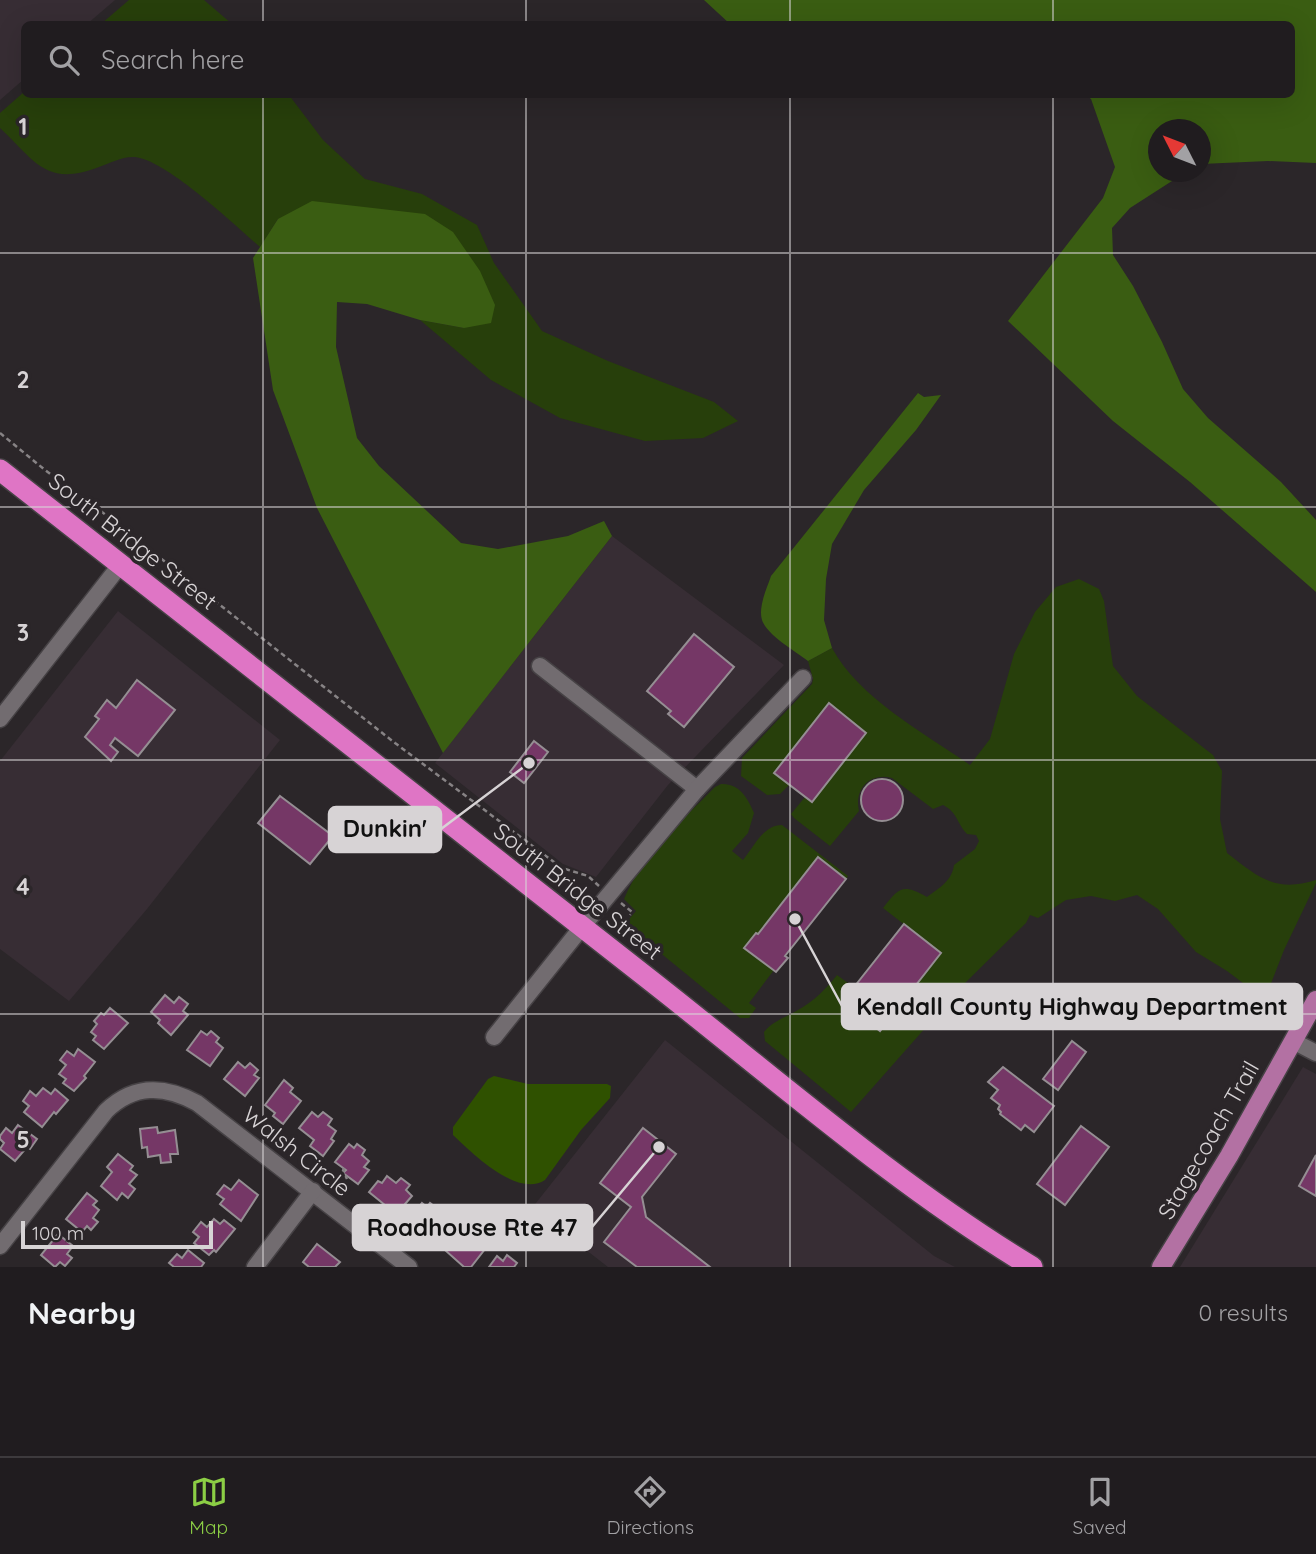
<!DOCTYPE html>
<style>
body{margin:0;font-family:Quicksand,sans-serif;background:#282528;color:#f1f3f6}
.compass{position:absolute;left:1148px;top:119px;width:63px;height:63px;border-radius:50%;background:#201c1f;box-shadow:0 7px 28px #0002;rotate:312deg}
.scale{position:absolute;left:21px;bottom:18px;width:192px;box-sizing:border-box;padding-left:7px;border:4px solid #d7d3d5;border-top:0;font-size:19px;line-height:24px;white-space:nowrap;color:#d7d3d5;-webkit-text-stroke:5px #2b2629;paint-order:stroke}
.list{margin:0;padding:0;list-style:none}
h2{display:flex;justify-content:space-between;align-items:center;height:91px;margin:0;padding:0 28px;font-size:30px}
h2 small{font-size:23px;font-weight:400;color:#a2a1a4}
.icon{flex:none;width:38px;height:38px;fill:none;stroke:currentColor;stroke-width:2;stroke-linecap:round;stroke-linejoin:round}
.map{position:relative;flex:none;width:1316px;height:1267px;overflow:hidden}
.search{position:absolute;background:#201c1f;box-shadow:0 7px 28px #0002;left:21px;right:21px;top:21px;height:77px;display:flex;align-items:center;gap:18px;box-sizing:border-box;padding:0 24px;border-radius:10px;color:#a2a1a4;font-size:26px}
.sheet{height:189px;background:#201c1f}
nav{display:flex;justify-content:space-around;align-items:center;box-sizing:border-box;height:98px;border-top:2px solid #3d3a3d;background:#201c1f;font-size:19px;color:#a2a1a4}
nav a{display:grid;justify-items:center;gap:4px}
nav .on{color:#8cce45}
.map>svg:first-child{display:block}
.built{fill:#372d34}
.green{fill:#273f0b}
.forest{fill:#3a5d12}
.water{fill:#2f5100}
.building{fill:#753766;stroke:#958e93;stroke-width:2}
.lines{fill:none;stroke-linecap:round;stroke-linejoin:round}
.street-casing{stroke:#464245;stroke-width:19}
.primary-casing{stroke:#464245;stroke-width:21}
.highway-casing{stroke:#464245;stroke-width:24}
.path{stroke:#878385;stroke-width:2.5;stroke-dasharray:5 3.5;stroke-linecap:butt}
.street{stroke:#726c70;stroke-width:16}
.primary{stroke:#b371a3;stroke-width:18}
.highway{stroke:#df75c5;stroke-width:21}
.grid{fill:none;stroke:#d7d3d5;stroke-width:2;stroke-opacity:0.55}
.labels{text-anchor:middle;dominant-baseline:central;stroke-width:7;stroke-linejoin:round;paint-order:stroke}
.street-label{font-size:23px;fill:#d7d3d5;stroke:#2b2629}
.grid-label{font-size:23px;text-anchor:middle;font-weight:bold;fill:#d7d3d5;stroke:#2b2629;stroke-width:7;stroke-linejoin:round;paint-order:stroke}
.leader{fill:none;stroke:#d7d3d5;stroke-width:2.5}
.callout-dot{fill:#d7d3d5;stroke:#2b2629;stroke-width:2.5}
.callout{fill:#d7d3d5;stroke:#d7d3d5;stroke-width:2.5}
.callout-label{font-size:24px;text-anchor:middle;font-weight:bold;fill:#111}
</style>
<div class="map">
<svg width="1316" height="1267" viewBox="0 0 1316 1267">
<rect width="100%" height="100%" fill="#2b2629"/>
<!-- built -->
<g class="built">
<path d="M0 0H115L87 24H24V79L0 100Z"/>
<path d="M612 536 784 665 668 785 596 877 563 864 435 763Z"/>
<path d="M118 611 280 740 147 909 69 1001 0 949V761Z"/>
<path d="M665 1040 934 1256 955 1267H608L532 1208Z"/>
<path d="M1303 1067 1316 1074V1267H1180Z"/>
</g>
<!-- green -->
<g class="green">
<path d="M129 0H204L232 24H101Z"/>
<path d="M24 92V94L289 95 323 140 365 179 422 194 477 225 494 263 542 331 608 361 714 402 738 421 703 438 645 441 560 418 491 380 420 320 464 328 278 219 260 247C235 225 166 160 135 157 123 156 110 163 99 167 46 187 36 162 0 128V113Z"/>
<path d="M1079 579 1099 589 1104 601 1113 666 1137 696 1213 755 1222 771 1220 819 1227 853C1258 877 1275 893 1316 880V883L1284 950 1268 991 1255 992 1227 971 1196 952 1158 909 1137 895 1115 901 1091 896 1066 900 1038 918 1030 915 1026 923 965 983 851 1112 765 1041 764 1032C774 1020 785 1018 798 1010 814 1001 826 989 837 975L852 986 843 1002 880 1030 941 953 883 908C899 888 902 883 927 897 939 888 952 881 954 865L975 849 979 841 976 835 967 834C956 822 958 813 943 805L933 809 892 778C870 772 854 789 859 811L830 846 794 818 791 814 805 797 812 802 866 733 829 703 774 772 789 785 780 794 767 795 741 776 742 758 812 684 813 679 808 661 832 648C860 699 923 732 970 765L990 739 1014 654 1035 612 1056 587Z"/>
<path d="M721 784C739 783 748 798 754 813L748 833 732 851 743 860C754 847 763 825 782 825L848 876 846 879 819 858 758 934 756 933 745 947 774 970 749 1003 756 1008 749 1018H740L625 924 636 911 624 899C643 854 682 821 715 787Z"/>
</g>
<!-- forest -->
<g class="forest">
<path d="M704 0H1316V163L1268 161 1201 164 1200 130H1158V172H1186L1130 208 1112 228 1113 255 1133 286 1162 342 1183 389 1208 418 1281 482 1316 520V592L1190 482 1113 421 1008 321 1103 198 1115 167 1091 99 1086 95 1292 94V24H730Z"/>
<path d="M312 201 425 214 453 232 480 271 495 305 491 323 464 328 420 320 367 304 337 302 336 347 357 438 379 466 461 543 498 549 568 536 604 521 612 536 443 753 317 508 273 390 253 258 278 219Z"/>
<path d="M918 393 924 397 941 395 916 430 864 490 832 544 826 579 824 620 832 648 808 661C795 651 767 635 762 620 758 607 767 588 771 576Z"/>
</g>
<!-- water -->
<path class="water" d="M494 1076 528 1084H607L611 1086 610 1098 581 1130 545 1180C517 1198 472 1153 453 1135V1127L488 1079Z"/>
<!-- building -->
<g class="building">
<path d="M694 634 734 667 684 727 668 714 671 711 647 691Z"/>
<path d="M137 680 175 710 138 756 115 738 110 745 118 752 111 761 85 737 99 719 95 716 107 700 116 708Z"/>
<path d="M829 703 866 733 812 802 774 773Z"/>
<path d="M534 741 548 752 524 783 510 772Z"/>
<circle cx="882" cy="800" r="21"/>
<path d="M280 796 333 836 310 864 258 823Z"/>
<path d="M818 857 846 879 785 956 788 958 776 972 744 948 756 933 758 934Z"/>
<path d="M904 924 941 953 880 1031 843 1001Z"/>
<path d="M165 995 174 1003 179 997 188 1004 183 1011 188 1015 171 1035 158 1023 160 1020 151 1012Z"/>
<path d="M110 1008 128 1023 104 1049 93 1040 96 1036 91 1032 97 1024 94 1021 101 1013 104 1015Z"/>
<path d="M201 1031 207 1035 211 1031 219 1038 216 1042 223 1048 210 1066 187 1050Z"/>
<path d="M1072 1041 1086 1052 1058 1090 1043 1079Z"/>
<path d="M78 1049 95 1062 84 1076 86 1078 74 1091 63 1083 66 1079 59 1074 66 1065 60 1060 67 1051 74 1056Z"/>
<path d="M238 1062 245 1068 250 1063 258 1070 254 1075 259 1078 245 1096 224 1079Z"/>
<path d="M1003 1067 1054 1106 1034 1132 1025 1125 1021 1130 1000 1114 1001 1112 998 1109 1000 1105 991 1098 998 1090 988 1082Z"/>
<path d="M284 1080 293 1088 290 1092 301 1101 283 1124 273 1116 275 1113 265 1105Z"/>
<path d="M43 1088 51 1094 55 1089 68 1100 56 1114 54 1112 42 1127 24 1112 29 1106 23 1101 30 1091 36 1096Z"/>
<path d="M312 1112 318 1117 323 1112 332 1119 328 1125 336 1131 331 1139 334 1141 323 1156 310 1146 314 1140 299 1128Z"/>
<path d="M18 1125 37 1139 30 1149 27 1147 15 1161 0 1149 4 1143 0 1139V1136L6 1128 12 1133Z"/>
<path d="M1081 1126 1109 1147 1065 1205 1037 1184Z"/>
<path d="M157 1127 158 1133 175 1130 178 1154H170L171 1162 161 1163 160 1155 148 1157 147 1147 142 1148 140 1129Z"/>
<path d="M643 1128 676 1154 642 1197 646 1217 710 1267H637L604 1242 631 1207 600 1183Z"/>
<path d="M349 1144 354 1148 357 1144 365 1150 362 1155 369 1161 364 1167 369 1170 358 1184 343 1173 346 1170 335 1162Z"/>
<path d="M118 1154 133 1166 130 1170 137 1175 129 1184 135 1189 128 1198 122 1193 117 1200 101 1186 112 1172 107 1167Z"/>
<path d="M1316 1155V1196L1299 1186Z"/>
<path d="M387 1176 396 1183 401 1178 410 1185 406 1190 412 1196 399 1211 394 1207 391 1210 369 1192 378 1181 382 1183Z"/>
<path d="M239 1180 258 1195 241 1221 220 1204 224 1199 217 1194 224 1185 231 1190Z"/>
<path d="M87 1193 97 1201 93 1205 99 1210 93 1218 98 1222 91 1230 87 1226 82 1232 66 1219Z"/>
<path d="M422 1203 427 1207 430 1203 439 1210 436 1214 444 1220 438 1226 443 1230 434 1241 407 1222Z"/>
<path d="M214 1219 220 1224 224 1220 235 1229 216 1252 214 1250 209 1255 194 1243 199 1237 193 1232 201 1222 207 1227Z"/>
<path d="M463 1230 473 1237 477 1232 485 1239 481 1245 485 1249 471 1267H464L446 1251Z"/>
<path d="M58 1234 73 1246 67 1254 72 1258 65 1266 60 1262 55 1267 41 1255Z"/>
<path d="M317 1244 340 1262 335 1267H309L303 1262Z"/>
<path d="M188 1250 204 1263 201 1267H174L169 1263 177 1254 182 1258Z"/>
<path d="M507 1255 517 1263 514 1267H489L497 1256 503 1261Z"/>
</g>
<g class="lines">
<!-- street casing -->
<g class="street-casing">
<g id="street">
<path d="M540 666 697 789"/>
<path d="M0 719 121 564"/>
<path d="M494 1037 582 927 697 789 803 678"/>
<path d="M1293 1041 1316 1053"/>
<path d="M0 1246 106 1111C134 1084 164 1085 197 1103L409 1267"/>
<path d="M255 1267 313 1191"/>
</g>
</g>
<!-- primary casing -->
<g class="primary-casing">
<path id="primary" d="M1161 1267 1229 1156 1316 1000"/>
</g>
<!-- highway casing -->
<g class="highway-casing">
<path id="highway" d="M0 470C217 639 433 810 650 980 775 1078 895 1184 1032 1267"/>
</g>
<!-- path -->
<g class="path">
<path d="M0 433 45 470 102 512 395 743 562 868 588 876 599 886"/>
<path d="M621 903 632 912 630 915"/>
<path d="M344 1168 343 1171 347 1179"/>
</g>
<!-- street -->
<use href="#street" class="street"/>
<!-- primary -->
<use href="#primary" class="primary"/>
<!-- highway -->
<use href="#highway" class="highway"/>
</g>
<!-- grid -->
<path class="grid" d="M263 0V24M526 0V24M790 0V24M1053 0V24M263 94V1267M526 94V1267M790 94V1267M1053 94V1267M0 253H1316M0 507H1316M0 760H1316M0 1014H1316"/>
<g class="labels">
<!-- street labels -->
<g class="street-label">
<text transform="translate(133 541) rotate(38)">South Bridge Street</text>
<text transform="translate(578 891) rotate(38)">South Bridge Street</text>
<text transform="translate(1208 1140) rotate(-60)">Stagecoach Trail</text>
<text transform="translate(297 1151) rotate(38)">Walsh Circle</text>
</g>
</g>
<g class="grid-label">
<text x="23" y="135">1</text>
<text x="23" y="388">2</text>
<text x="23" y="641">3</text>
<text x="23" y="895">4</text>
<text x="23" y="1148">5</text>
</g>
<!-- callouts -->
<path class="leader" d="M529 763L441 829M795 919L842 1006M659 1147L592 1227"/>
<g class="callout-dot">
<circle cx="529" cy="763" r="7"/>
<circle cx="795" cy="919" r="7"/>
<circle cx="659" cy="1147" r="7"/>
</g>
<g class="callout">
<rect x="329" y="807" width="112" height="45" rx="7"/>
<rect x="842" y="984" width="460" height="45" rx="7"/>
<rect x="353" y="1205" width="239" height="45" rx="7"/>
</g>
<g class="callout-label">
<text x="385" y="837">Dunkin'</text>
<text x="1072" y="1015">Kendall County Highway Department</text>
<text x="472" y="1236">Roadhouse Rte 47</text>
</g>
</svg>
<svg class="compass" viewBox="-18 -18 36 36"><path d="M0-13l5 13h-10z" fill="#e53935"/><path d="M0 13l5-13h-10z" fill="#a2a1a4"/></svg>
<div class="scale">100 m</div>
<div class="search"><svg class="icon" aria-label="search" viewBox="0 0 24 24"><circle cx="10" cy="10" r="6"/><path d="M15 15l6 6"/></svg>Search here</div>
</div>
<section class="sheet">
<h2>Nearby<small>0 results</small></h2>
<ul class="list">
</ul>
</section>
<nav>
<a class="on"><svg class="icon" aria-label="map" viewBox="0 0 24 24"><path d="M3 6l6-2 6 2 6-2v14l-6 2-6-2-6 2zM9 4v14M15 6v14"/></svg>Map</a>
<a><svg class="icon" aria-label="directions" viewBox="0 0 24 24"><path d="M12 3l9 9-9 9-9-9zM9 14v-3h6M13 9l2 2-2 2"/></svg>Directions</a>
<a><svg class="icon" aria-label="saved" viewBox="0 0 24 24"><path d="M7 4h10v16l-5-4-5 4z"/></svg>Saved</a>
</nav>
